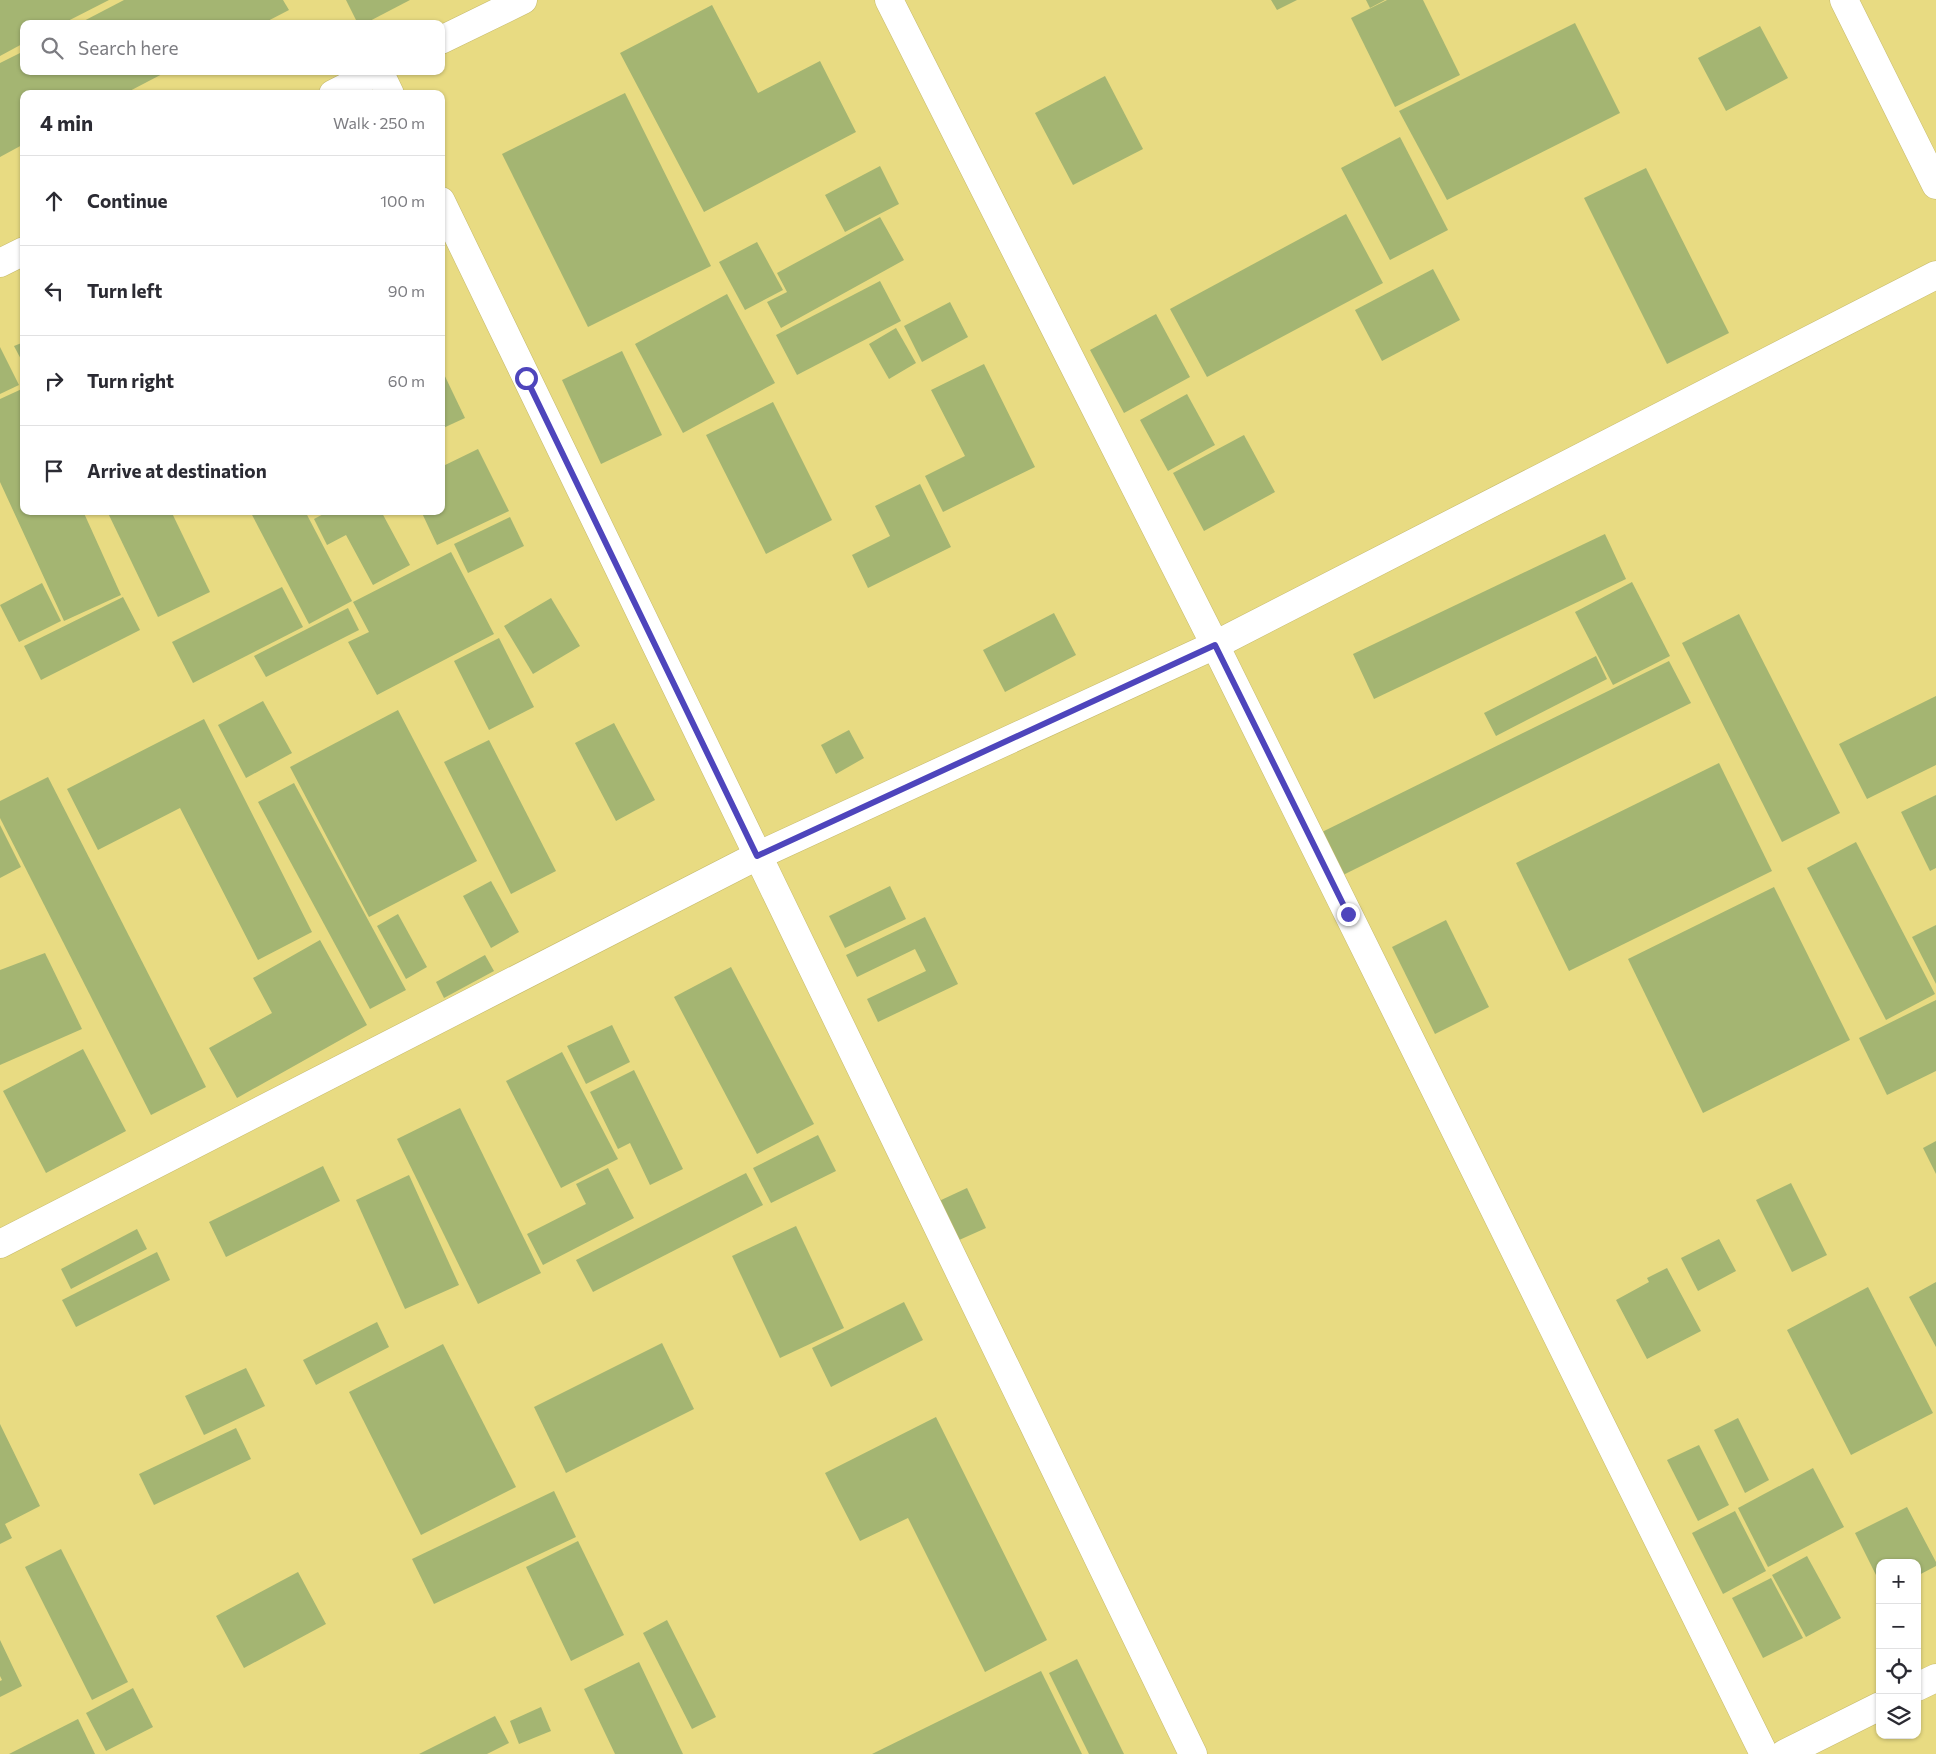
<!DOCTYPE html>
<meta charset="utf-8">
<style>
body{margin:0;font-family:Commissioner,sans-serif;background:#f2f2f3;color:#2b2b33}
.controls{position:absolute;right:15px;bottom:15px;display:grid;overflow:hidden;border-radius:10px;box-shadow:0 1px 4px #0004}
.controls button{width:45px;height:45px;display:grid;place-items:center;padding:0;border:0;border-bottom:1px solid #e1e1e2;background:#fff;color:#2b2b33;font:25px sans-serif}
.stop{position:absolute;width:15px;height:15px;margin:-11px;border:4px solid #4e45bc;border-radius:50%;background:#fff}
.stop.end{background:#4e45bc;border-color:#fff;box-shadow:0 1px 5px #0008}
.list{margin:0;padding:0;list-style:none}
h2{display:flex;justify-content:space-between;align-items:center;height:65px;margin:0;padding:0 20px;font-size:21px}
h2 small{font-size:16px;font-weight:400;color:#7c7c81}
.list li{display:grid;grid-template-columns:32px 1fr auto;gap:15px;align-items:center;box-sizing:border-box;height:90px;padding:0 20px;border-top:1px solid #e1e1e2}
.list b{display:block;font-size:19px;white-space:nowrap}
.list em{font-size:16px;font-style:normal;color:#7c7c81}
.icon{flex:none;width:28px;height:28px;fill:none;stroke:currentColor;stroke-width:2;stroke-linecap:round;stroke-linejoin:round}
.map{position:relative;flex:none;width:1936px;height:1754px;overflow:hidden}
.search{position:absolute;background:#fff;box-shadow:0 1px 4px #0004;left:20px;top:20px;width:425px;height:55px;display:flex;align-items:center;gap:12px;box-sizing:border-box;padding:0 18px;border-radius:10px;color:#7c7c81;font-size:19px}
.panel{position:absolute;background:#fff;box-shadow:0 1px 4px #0004;left:20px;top:90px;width:425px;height:425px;border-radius:10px}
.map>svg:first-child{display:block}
.built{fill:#e8db82;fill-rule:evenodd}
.building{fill:#a4b572}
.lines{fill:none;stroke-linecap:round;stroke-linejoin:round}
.street-casing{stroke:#c6ba6c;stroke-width:29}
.street{stroke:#fff;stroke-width:28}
.route{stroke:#4e45bc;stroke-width:6}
</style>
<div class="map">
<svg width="1936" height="1754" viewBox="0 0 1936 1754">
<rect width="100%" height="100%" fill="#f2e696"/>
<!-- built -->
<path class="built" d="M0 0H1936V1754H0ZM24 24H441V71H24ZM24 94H441V511H24ZM1880 1563H1917V1735H1880Z"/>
<!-- building -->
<g class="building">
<path d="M0 0H109L62 24H24V43L0 56Z"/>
<path d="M124 0H283L289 10 262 24H78Z"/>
<path d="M346 0H410L364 24H358Z"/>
<path d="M1271 0H1297L1277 10Z"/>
<path d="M1366 0H1385L1370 8Z"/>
<path d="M1387 0H1423L1460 75 1395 107 1351 18Z"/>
<path d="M712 5 758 93 820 61 856 132 704 212 620 53Z"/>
<path d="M1575 23 1620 113 1447 200 1399 111Z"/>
<path d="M1760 26 1788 78 1726 111 1698 58Z"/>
<path d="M24 51V71H168L124 94H24V144L0 157V63Z"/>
<path d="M1105 76 1143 149 1073 185 1035 113Z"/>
<path d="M625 93 711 266 588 327 502 154Z"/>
<path d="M1400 137 1448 230 1390 260 1341 168Z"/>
<path d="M880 166 899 204 845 232 825 195Z"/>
<path d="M1646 168 1729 333 1667 364 1584 198Z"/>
<path d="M1346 214 1383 283 1207 377 1170 309Z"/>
<path d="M880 217 904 260 781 328 767 302 787 292 777 273Z"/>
<path d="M757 242 783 290 745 310 719 262Z"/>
<path d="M1433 269 1460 320 1382 361 1355 310Z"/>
<path d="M880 281 901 321 797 375 776 335Z"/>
<path d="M727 294 775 383 683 433 635 344Z"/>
<path d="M950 302 968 337 922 362 904 326Z"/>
<path d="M1156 314 1190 377 1124 413 1090 350Z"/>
<path d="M896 328 916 363 889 379 869 344Z"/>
<path d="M24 342V365L14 346Z"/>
<path d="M0 347 19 385 0 394Z"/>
<path d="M622 351 662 435 601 464 562 380Z"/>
<path d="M984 364 1035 467 943 512 925 476 965 456 931 390Z"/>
<path d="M441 368 465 418 441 429Z"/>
<path d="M24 388V511H83L121 595 64 621 0 482V399Z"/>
<path d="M1187 394 1215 445 1168 471 1140 420Z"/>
<path d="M773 402 832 520 766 554 706 435Z"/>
<path d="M1244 435 1275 492 1204 531 1173 473Z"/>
<path d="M478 449 509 511 437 545 421 511H441V467Z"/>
<path d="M920 484 951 547 868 588 852 555 890 536 875 506Z"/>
<path d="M107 511H171L210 592 158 617Z"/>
<path d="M250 511H305L352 601 309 624Z"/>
<path d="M329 511H381L410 565 373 585 346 535 327 545 314 519Z"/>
<path d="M510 517 524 546 468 573 454 544Z"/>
<path d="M1605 534 1626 579 1374 699 1353 654Z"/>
<path d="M451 552 494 634 377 695 348 642 369 632 353 602Z"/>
<path d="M1632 582 1670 656 1613 685 1575 612Z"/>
<path d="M42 583 61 621 19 642 0 605Z"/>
<path d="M282 587 303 627 193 683 172 642Z"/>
<path d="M123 597 140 630 41 680 24 646Z"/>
<path d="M551 598 580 646 533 674 504 626Z"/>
<path d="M348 608 359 630 266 677 254 656Z"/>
<path d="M1054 613 1076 655 1005 692 983 650Z"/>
<path d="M1739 614 1840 813 1782 842 1682 643Z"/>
<path d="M499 638 534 707 489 730 454 661Z"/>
<path d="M1596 656 1607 679 1496 736 1484 713Z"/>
<path d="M1669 661 1691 703 1341 876 1320 833Z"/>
<path d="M1936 696V765L1867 799 1839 744Z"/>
<path d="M263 701 292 753 246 778 218 725Z"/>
<path d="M398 710 477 861 369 917 290 767Z"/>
<path d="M204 719 312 932 258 960 180 808 98 850 67 789Z"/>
<path d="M614 723 655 800 616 821 575 743Z"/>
<path d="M849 730 864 758 836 774 821 745Z"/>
<path d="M489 740 556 871 511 894 444 762Z"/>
<path d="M1719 763 1772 871 1569 971 1516 863Z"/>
<path d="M48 777 206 1087 151 1115 0 818V801Z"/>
<path d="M294 783 406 990 370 1009 258 802Z"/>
<path d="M1936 795V868L1930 871 1901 812Z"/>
<path d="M0 825 21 867 0 878Z"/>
<path d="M1856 842 1935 994 1886 1020 1807 868Z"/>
<path d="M491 881 519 932 491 948 463 896Z"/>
<path d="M890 886 906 919 845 948 829 916Z"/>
<path d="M1774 887 1850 1040 1703 1113 1628 959Z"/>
<path d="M398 914 427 967 406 979 377 926Z"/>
<path d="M925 917 958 984 878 1022 867 999 926 971 915 949 857 977 846 955Z"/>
<path d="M1446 920 1489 1007 1435 1034 1392 947Z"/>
<path d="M1936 925V984L1912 937Z"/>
<path d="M320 940 367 1025 237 1098 209 1048 272 1013 253 978Z"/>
<path d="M45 953 82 1029 0 1065V970Z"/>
<path d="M485 955 494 971 444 998 436 982Z"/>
<path d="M731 967 814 1124 757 1154 674 997Z"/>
<path d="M1936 1000V1071L1887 1095 1859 1038Z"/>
<path d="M612 1025 630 1062 586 1084 567 1046Z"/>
<path d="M83 1049 126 1131 46 1173 3 1091Z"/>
<path d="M562 1052 618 1159 561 1188 506 1081Z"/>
<path d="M634 1070 683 1169 650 1185 630 1143 618 1149 590 1092Z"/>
<path d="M460 1108 541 1273 478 1304 397 1139Z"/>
<path d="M818 1135 836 1171 771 1203 753 1168Z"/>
<path d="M1936 1141V1174L1923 1148Z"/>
<path d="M323 1166 340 1201 226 1257 209 1222Z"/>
<path d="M608 1168 634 1218 543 1265 527 1234 586 1204 576 1184Z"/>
<path d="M746 1173 763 1205 593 1292 576 1260Z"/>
<path d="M409 1175 459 1285 405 1309 356 1200Z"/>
<path d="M1791 1183 1827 1255 1792 1272 1756 1200Z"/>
<path d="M967 1188 986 1228 957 1241 939 1201Z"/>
<path d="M796 1226 844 1328 780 1358 732 1256Z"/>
<path d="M137 1229 147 1249 71 1289 61 1269Z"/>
<path d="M1719 1239 1736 1271 1698 1291 1681 1258Z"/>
<path d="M157 1252 170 1280 76 1327 62 1300Z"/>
<path d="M1667 1268 1701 1331 1647 1359 1616 1300 1649 1282 1647 1278Z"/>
<path d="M1936 1282V1347L1909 1297Z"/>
<path d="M1868 1287 1933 1413 1851 1455 1787 1330Z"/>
<path d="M904 1302 923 1340 831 1387 812 1348Z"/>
<path d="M377 1322 389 1347 316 1385 303 1360Z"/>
<path d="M662 1343 694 1409 566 1473 534 1407Z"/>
<path d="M443 1344 516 1487 421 1535 349 1392Z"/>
<path d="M246 1368 265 1406 204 1435 185 1396Z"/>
<path d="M936 1417 1047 1640 985 1672 908 1518 860 1541 825 1473Z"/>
<path d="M1738 1418 1769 1480 1745 1493 1714 1430Z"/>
<path d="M0 1424 40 1506 5 1524 12 1538 0 1544Z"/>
<path d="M236 1428 251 1459 154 1505 139 1474Z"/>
<path d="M1699 1445 1729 1505 1698 1521 1667 1460Z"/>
<path d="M1813 1468 1844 1527 1768 1567 1738 1508Z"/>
<path d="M554 1491 576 1537 434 1604 412 1559Z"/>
<path d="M1907 1507 1936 1562V1566L1917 1576V1563H1880V1583L1855 1533Z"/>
<path d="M1735 1511 1766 1571 1723 1594 1692 1533Z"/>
<path d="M578 1541 624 1635 571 1661 526 1567Z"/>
<path d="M61 1549 128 1682 92 1700 25 1567Z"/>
<path d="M1807 1556 1841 1618 1806 1637 1772 1575Z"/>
<path d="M298 1572 326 1624 244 1668 216 1616Z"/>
<path d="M1771 1578 1803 1638 1763 1658 1732 1598Z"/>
<path d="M667 1620 716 1717 692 1729 643 1633Z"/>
<path d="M0 1640 22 1686 0 1697V1681L2 1680 0 1676Z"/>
<path d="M1077 1659 1124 1754H1089L1049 1673Z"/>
<path d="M639 1662 683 1754H615L584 1689Z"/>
<path d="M1041 1671 1082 1754H872Z"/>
<path d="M133 1688 153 1727 106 1751 86 1713Z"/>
<path d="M541 1707 551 1731 519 1744 510 1721Z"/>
<path d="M495 1716 509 1743 487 1754H419Z"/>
<path d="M78 1719 95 1754H9Z"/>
</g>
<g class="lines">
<!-- street casing -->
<g class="street-casing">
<g id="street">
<path d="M889 0 1215 645 1764 1754"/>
<path d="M1844 0 1936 185"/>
<path d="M441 40 523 0"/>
<path d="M379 71 390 94"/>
<path d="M333 94 378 71"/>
<path d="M441 201 1193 1754"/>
<path d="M0 263 24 251"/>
<path d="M0 1244 757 856 1215 645 1936 275"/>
<path d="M1917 1687 1936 1678"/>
<path d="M1784 1754 1880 1706"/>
</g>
</g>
<!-- street -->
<use href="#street" class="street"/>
</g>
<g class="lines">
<!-- route -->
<path class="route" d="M526 378 757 856 1215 645 1348 914"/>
</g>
</svg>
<div class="controls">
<button>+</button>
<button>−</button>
<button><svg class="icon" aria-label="locate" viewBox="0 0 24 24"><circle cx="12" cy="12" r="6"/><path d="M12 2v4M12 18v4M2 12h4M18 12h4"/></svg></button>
<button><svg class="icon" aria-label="layers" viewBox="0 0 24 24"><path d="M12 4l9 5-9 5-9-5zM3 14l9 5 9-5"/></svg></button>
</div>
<div class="stop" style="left:526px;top:378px"></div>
<div class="stop end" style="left:1348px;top:914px"></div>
<div class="search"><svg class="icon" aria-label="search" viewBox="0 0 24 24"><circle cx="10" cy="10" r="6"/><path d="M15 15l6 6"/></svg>Search here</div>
<section class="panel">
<h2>4 min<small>Walk · 250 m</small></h2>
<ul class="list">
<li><svg class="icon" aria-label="ahead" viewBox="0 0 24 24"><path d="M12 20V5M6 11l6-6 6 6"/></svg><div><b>Continue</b></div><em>100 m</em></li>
<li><svg class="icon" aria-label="left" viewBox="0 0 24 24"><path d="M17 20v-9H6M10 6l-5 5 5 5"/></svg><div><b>Turn left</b></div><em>90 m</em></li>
<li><svg class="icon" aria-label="right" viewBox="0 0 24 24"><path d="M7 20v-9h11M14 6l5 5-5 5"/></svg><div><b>Turn right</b></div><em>60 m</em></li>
<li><svg class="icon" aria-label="arrive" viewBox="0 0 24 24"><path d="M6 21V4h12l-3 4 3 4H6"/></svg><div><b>Arrive at destination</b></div></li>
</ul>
</section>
</div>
